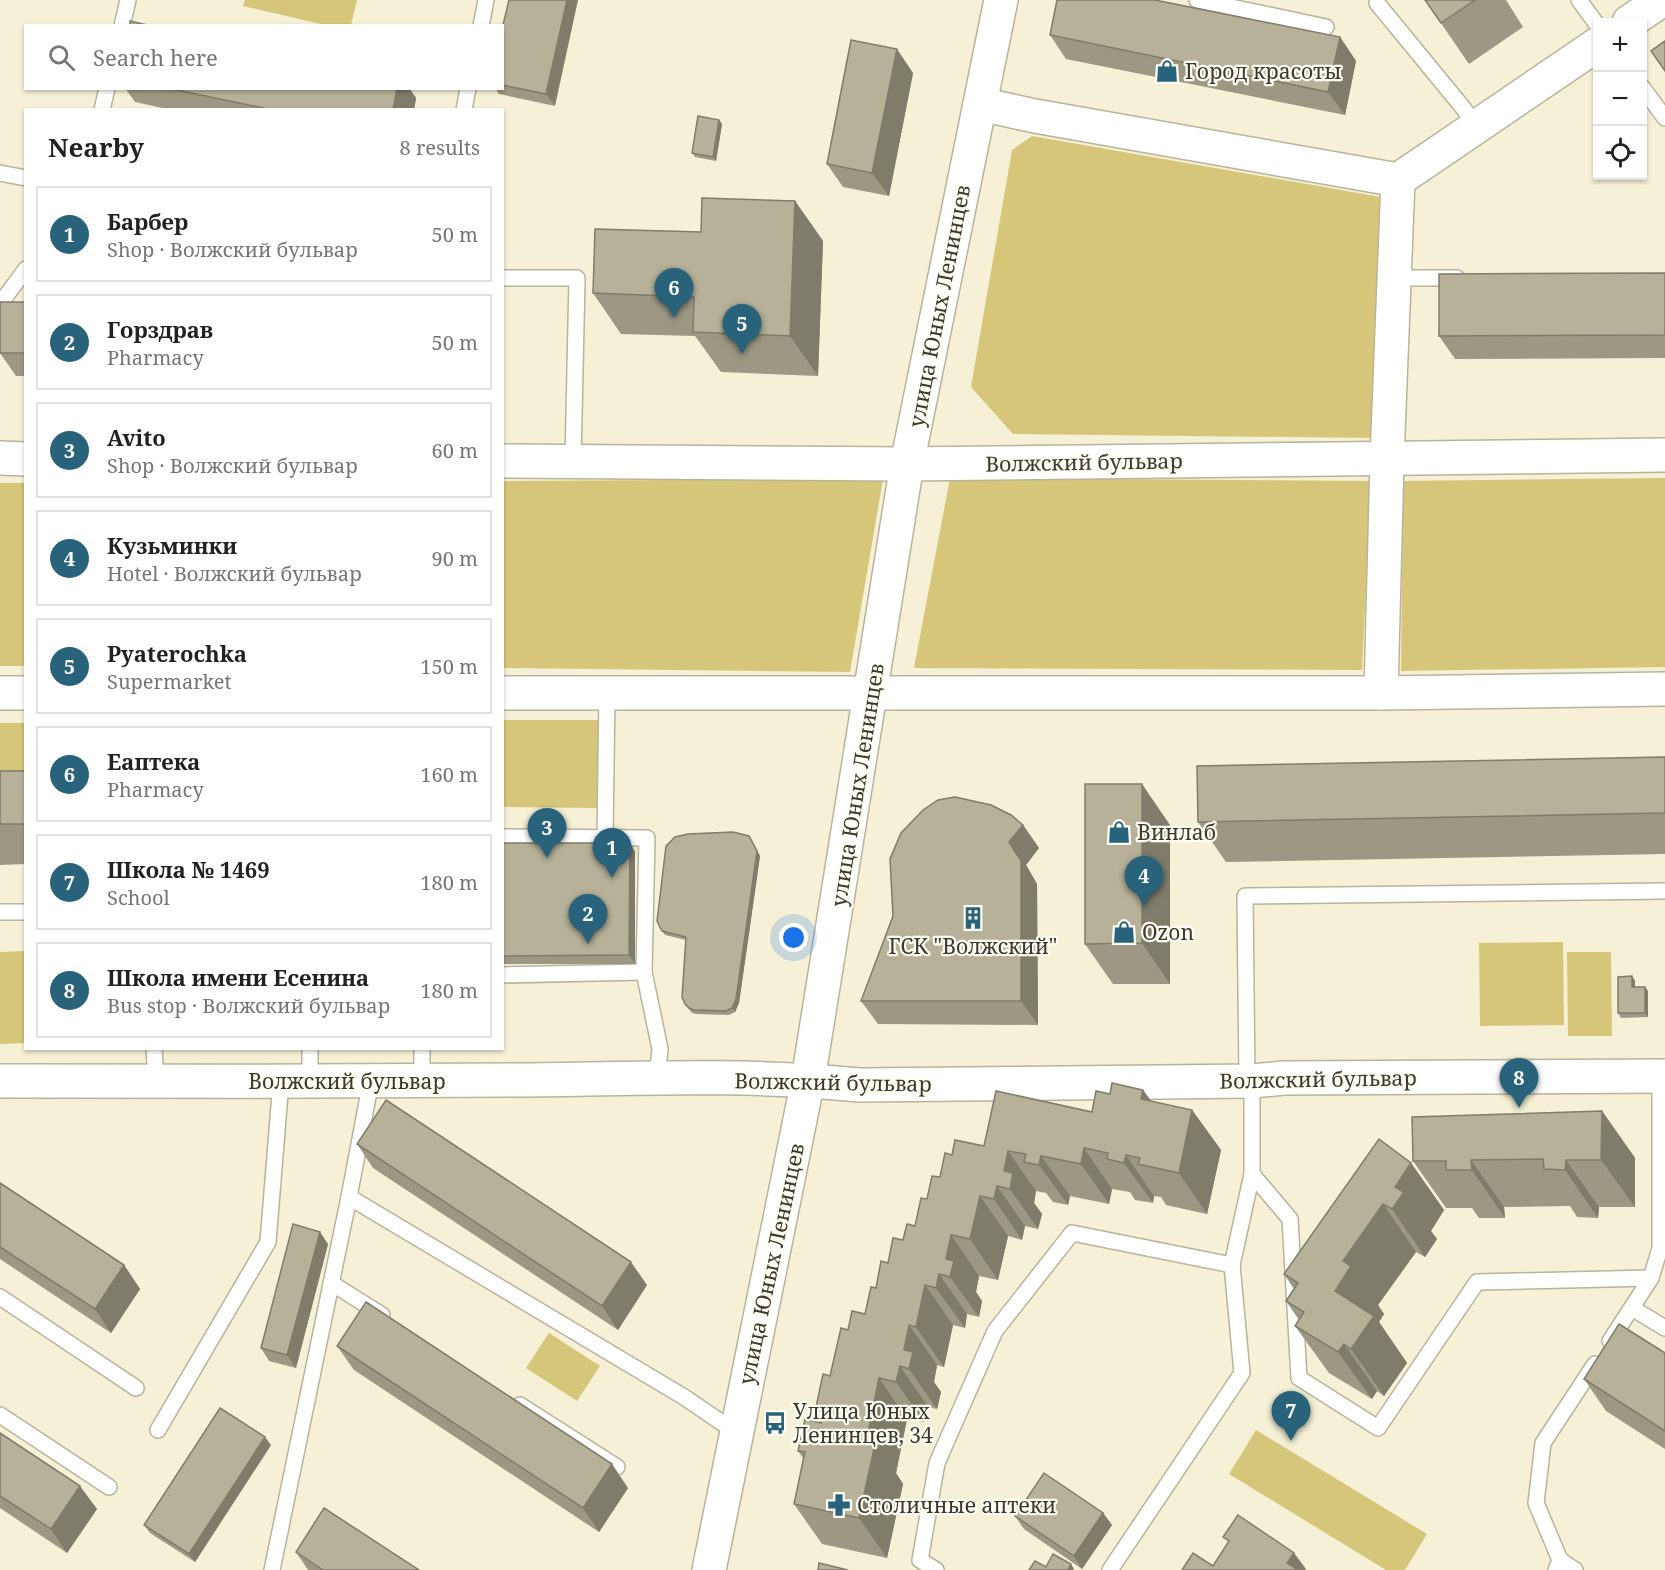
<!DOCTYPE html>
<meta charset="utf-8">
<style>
body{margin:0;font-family:"Noto Serif",serif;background:#f6f6f6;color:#202124}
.controls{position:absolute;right:18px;top:18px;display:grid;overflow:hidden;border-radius:0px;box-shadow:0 2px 4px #0004}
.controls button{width:54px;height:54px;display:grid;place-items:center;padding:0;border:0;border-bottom:2px solid #e0e0e0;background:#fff;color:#202124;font:30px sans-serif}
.you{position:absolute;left:794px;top:938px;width:21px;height:21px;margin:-15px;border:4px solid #fff;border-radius:50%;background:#1a73e8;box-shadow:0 0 0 9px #1a73e833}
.badge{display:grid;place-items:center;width:39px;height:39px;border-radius:50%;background:#28637b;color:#fff;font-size:20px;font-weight:700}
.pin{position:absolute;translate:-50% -50px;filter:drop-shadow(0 2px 3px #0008)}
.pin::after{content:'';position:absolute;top:32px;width:21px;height:18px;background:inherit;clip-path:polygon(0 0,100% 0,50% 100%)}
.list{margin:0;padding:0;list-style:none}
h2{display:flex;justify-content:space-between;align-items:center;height:78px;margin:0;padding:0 24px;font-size:26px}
h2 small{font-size:20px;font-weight:400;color:#757577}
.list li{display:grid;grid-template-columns:39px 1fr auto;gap:18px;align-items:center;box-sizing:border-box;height:96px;margin:0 12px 12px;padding:0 12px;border:2px solid #e0e0e0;border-radius:0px}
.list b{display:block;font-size:22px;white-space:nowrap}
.list p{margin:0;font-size:20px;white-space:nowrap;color:#757577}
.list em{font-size:20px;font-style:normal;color:#757577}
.icon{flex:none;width:33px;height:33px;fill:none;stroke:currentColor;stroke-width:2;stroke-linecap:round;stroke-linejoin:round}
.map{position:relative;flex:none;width:1665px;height:1570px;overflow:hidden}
.search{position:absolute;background:#fff;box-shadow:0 2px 4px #0004;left:24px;top:24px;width:480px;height:66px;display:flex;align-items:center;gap:15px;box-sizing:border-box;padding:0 21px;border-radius:0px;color:#757577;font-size:22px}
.panel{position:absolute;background:#fff;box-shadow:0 2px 4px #0004;left:24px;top:108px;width:480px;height:942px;border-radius:0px}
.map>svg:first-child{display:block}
.green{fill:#d6c67a}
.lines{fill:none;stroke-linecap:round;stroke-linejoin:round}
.service-casing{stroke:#b8b39a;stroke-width:18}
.tertiary-casing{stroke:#b8b39a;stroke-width:36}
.secondary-casing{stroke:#b8b39a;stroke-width:36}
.service{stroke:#fff;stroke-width:15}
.tertiary{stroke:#fff;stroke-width:33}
.secondary{stroke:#fff;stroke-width:33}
.wall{fill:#9d9883}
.shaded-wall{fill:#7f7c6a}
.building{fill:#b6b198;stroke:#7f7c6a;stroke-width:1.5}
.labels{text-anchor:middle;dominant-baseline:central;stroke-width:4.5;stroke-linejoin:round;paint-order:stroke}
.poi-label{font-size:21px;fill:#3b392f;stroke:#fffdf2;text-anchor:start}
.street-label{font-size:21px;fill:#3b392f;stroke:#fffdf2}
</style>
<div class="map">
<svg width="1665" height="1570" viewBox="0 0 1665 1570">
<rect width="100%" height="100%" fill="#f5f0d6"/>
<!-- green -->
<g class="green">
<path d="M245 0H357L351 25H325L243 6Z"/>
<path d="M1032 136 1381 197 1372 438 1013 434 971 387 1012 150Z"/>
<path d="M950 478 1371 481 1362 670 914 668Z"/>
<path d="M1665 478V667L1401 671 1403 481Z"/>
<path d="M883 479 850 672 503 668 502 481Z"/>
<path d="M25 483V666H0V483Z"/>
<path d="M503 720H599V808L503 807Z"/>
<rect x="0" y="723" width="25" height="67"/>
<path d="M1563 942 1564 1025 1480 1026 1479 943Z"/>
<path d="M25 951V1043L0 1044V952Z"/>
<path d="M1567 952H1611L1612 1036H1568Z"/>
<path d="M549 1333 600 1366 577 1401 526 1368Z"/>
<path d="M1256 1430 1427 1534 1405 1570H1386L1229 1474Z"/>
</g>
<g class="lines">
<!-- service casing -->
<g class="service-casing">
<g id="service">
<path d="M1197 0 1326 27"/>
<path d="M1579 0 1598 26"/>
<path d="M1377 3 1464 109 1476 127"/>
<path d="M122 26 128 0"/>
<path d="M481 26 486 0"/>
<path d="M1642 87 1665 118"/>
<path d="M102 110 107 88"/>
<path d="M464 110 468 88"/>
<path d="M0 173 26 178"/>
<path d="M502 278H577L573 462"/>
<path d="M1394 278H1457"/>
<path d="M0 304 26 269"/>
<path d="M502 837 647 838 644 972 660 1049 657 1078"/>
<path d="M605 837 607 694"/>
<path d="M0 912H26"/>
<path d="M502 975 644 972"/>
<path d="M154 1048 156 1082"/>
<path d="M310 1048V1081"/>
<path d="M422 1080V1048"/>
<path d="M1247 1081 1245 896 1665 891"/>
<path d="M1252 1174 1290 1219 1299 1378 1378 1428 1477 1282 1651 1278"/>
<path d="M349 1197 684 1397 737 1433"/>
<path d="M331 1283 382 1315"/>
<path d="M0 1297 136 1388"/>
<path d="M1632 1308 1665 1328"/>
<path d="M1610 1341 1651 1278 1660 1248V1076"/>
<path d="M520 1405 617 1467"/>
<path d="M0 1415 109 1487"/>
<path d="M158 1430 268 1242 281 1081"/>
<path d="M1560 1560 1575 1570"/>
<path d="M272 1570 349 1197 371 1081"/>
<path d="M936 1570 920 1560 937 1463 995 1331 1072 1233 1232 1265 1252 1174V1081"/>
<path d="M1110 1570 1242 1373 1232 1265"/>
<path d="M1556 1570 1560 1560 1536 1503 1543 1443 1595 1364"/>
</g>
</g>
<!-- tertiary casing -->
<g class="tertiary-casing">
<g id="tertiary">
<path d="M1629 22 1662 0"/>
<path d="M980 104 1035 116 1398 180"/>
<path d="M1398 180 1598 44"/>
<path d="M1381 693 1387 459 1398 180"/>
<path d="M0 1081C171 1082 343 1081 514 1080 628 1079 745 1073 859 1085L1252 1081 1284 1078 1665 1076"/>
</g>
</g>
<!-- secondary casing -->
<g class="secondary-casing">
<g id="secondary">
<path d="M0 458 26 459"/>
<path d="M502 461 907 464 1665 455"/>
<path d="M0 693H26"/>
<path d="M502 693H1381L1665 689"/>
<path d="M709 1570 808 1080 907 464 1001 0"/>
</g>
</g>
<!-- service -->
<use href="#service" class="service"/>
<!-- tertiary -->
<use href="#tertiary" class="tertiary"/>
<!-- secondary -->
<use href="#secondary" class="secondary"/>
</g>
<!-- wall -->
<g class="wall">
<path d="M1425 0H1506L1523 27 1469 64Z"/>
<path d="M502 29 555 106 499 94 495 88H502Z"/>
<path d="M1050 35 1340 37 1356 61 1345 115 1066 59Z"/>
<path d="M913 73 889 196 843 187 827 164Z"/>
<path d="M125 88H409L416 98 414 110H172L135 102Z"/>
<path d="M719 120 722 124 716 161 695 157 692 153Z"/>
<path d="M795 201 823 241 818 376 721 372 695 336 621 334 593 293Z"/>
<path d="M1665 273V358L1455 359 1439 336Z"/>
<path d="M26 302V376H16L0 353Z"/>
<path d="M1665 757V854L1226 862 1198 822Z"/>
<path d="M0 771H26V864L0 865Z"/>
<path d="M1023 825 1039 848 1026 865 1037 884 1038 1025 878 1024 861 1001Z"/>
<path d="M1170 825V984H1113L1085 944Z"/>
<path d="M749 836 760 856 739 1003 735 1012 729 1015 697 1014 692 1013 685 1004 686 940 665 935 662 931Z"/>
<path d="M502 843H630L635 852V964H502Z"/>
<path d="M1632 976 1635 981V987L1648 991V1017L1621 1018 1618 1013Z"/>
<path d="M1143 1090 1151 1101 1192 1110 1221 1150 1207 1214 1166 1205 1161 1197 1154 1196 1153 1203 1135 1200 1130 1192 1112 1189 1109 1204 1070 1196 1068 1205 1053 1202 1046 1193 1036 1191 1034 1203 1042 1214 1038 1229 1025 1226 1022 1240 1008 1236 998 1280 979 1276 976 1292 982 1301 979 1317 967 1314 965 1328 953 1325 944 1367 937 1365 934 1382 941 1392 937 1409 928 1407 924 1422 907 1419 896 1473 903 1484 887 1558 822 1544 794 1504 803 1458 798 1451 821 1423 823 1417 816 1407 830 1376 848 1330 865 1314 888 1263 903 1240 915 1226 927 1199 952 1155 984 1146 1092 1112 1110 1094Z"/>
<path d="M1602 1111 1635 1158V1207H1599L1598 1218 1577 1217 1570 1206 1504 1207 1505 1218H1479L1472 1208H1446L1413 1161Z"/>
<path d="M357 1144 647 1285 618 1330 373 1168Z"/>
<path d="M1411 1163 1444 1210 1431 1231 1437 1239 1425 1257 1416 1252 1378 1305 1384 1314 1379 1322 1407 1363 1384 1396 1377 1391 1372 1399 1329 1373 1295 1326 1299 1320 1286 1301 1294 1289 1284 1274Z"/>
<path d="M0 1183 124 1265 140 1289 111 1333 0 1259Z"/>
<path d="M328 1244 296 1368 269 1361 261 1348Z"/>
<path d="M337 1346 628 1488 599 1532 354 1370Z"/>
<path d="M1665 1353V1449L1606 1411 1584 1379Z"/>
<path d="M0 1433 97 1509 67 1553 0 1508Z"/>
<path d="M271 1445 195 1562 150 1533 144 1525Z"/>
<path d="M1103 1513 1112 1525 1082 1569 1024 1529 1015 1516Z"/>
<path d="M296 1552 419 1570H308Z"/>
</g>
<!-- shaded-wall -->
<g class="shaded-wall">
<path d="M567 0H578L555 106 546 94Z"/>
<path d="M1340 37 1356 61 1345 115 1328 92Z"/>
<path d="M897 49 913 73 889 196 872 173Z"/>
<path d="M397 88H409L416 98 414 110H393Z"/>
<path d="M719 120 722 124 716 161 713 157Z"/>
<path d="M795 201 823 241 818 376 790 336Z"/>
<path d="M1142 784 1170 825V984L1142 943Z"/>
<path d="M1023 825 1039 848 1026 865 1037 884 1038 1025 1021 1001 1009 842Z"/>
<path d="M749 836 760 856 739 1003 735 1012 732 1008Z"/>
<path d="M630 843 635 852V964L629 955Z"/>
<path d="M1632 976 1635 981V991L1632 987Z"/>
<path d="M1645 987 1648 991V1017L1645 1013Z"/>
<path d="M1143 1090 1171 1130 1141 1099Z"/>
<path d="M1192 1110 1221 1150 1207 1214 1179 1173Z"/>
<path d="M1602 1111 1635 1158V1207L1601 1160Z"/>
<path d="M1084 1148 1112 1189 1109 1204 1081 1164Z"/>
<path d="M1008 1151 1036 1191 1034 1203 1042 1214 1038 1229 1010 1189 1004 1171Z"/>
<path d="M1126 1155 1154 1196 1153 1203 1124 1163Z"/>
<path d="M1041 1156 1070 1196 1068 1205 1039 1165Z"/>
<path d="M1471 1160 1504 1207 1505 1218 1472 1170Z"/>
<path d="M1566 1160 1599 1207 1598 1218 1565 1170Z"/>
<path d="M1411 1163 1444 1210 1431 1231 1437 1239 1425 1257 1392 1209 1395 1187Z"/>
<path d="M997 1186 1025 1226 1022 1240 994 1199Z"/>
<path d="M980 1196 1008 1236 998 1280 970 1239Z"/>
<path d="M1383 1204 1416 1252 1378 1305 1384 1314 1379 1322 1407 1363 1384 1396 1351 1349 1335 1291 1343 1261Z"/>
<path d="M320 1232 328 1244 296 1368 287 1355Z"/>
<path d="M951 1235 979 1276 976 1292 982 1301 979 1317 950 1277 946 1259Z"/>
<path d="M631 1262 647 1285 618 1330 602 1306Z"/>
<path d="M124 1265 140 1289 111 1333 95 1309Z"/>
<path d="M939 1274 967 1314 965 1328 936 1288Z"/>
<path d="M925 1285 953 1325 944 1367 916 1327Z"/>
<path d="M909 1325 937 1365 934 1382 941 1392 937 1409 909 1369 904 1350Z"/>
<path d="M1344 1344 1377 1391 1372 1399 1338 1352Z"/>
<path d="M900 1366 928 1407 924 1422 896 1382Z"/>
<path d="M879 1378 907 1419 896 1473 903 1484 887 1558 859 1518 866 1442Z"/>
<path d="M265 1437 271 1445 195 1562 189 1554Z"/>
<path d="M612 1464 628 1488 599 1532 583 1508Z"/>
<path d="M80 1486 97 1509 67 1553 51 1529Z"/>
<path d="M1103 1513 1112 1525 1082 1569 1074 1556Z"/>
<path d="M1294 1553 1306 1569 1305 1570H1292L1287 1563Z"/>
<path d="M1071 1564 1074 1569 1073 1570H1068Z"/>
</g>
<!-- building -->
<g class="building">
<path d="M509 0H567L546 94 502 85V29Z"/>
<path d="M1057 0H1155L1340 37 1328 92 1050 35Z"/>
<path d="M1425 0H1475L1441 23Z"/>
<path d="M130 21 151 26H130Z"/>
<path d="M851 40 897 49 872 173 827 164Z"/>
<path d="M1665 41V71L1651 51Z"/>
<path d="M167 88H397L393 110H273Z"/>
<path d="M698 116 719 120 713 157 692 153Z"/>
<path d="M702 198 795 201 790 336 693 332 694 297 593 293 595 229 701 232Z"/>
<path d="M1665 273V335L1439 336V274Z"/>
<rect x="0" y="302" width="26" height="51"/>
<path d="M1665 757V813L1198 822 1197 766Z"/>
<rect x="0" y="771" width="26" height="53"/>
<path d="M1085 784H1142V943L1085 944Z"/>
<path d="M955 797 991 805 1011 815 1023 825 1009 842 1021 861V1001H861L893 916 890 859 901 833 923 810 938 800Z"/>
<path d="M733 832 749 836 757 851 736 999 732 1008 726 1011 694 1010 689 1008 685 1004 682 997 686 937 662 931 657 921 666 846 675 837 688 834Z"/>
<path d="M502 843H630L629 955 502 956Z"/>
<path d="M1632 976V987H1645V1013H1618V977Z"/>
<path d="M1112 1083 1143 1090 1141 1099 1192 1110 1179 1173 1138 1164 1140 1158 1126 1155 1124 1163 1107 1159 1108 1153 1084 1148 1081 1164 1041 1156 1039 1165 1024 1162 1026 1154 1008 1151 1004 1171 1013 1173 1010 1189 997 1186 994 1199 980 1196 970 1239 951 1235 946 1259 954 1261 950 1277 939 1274 936 1288 925 1285 916 1327 909 1325 904 1350 913 1352 909 1369 900 1366 896 1382 879 1378 866 1442 875 1444 859 1518 794 1504 805 1452 798 1451 805 1419 821 1423 824 1409 816 1407 823 1374 830 1376 841 1328 848 1330 852 1311 865 1314 871 1287 876 1288 881 1261 888 1263 893 1238 903 1240 907 1224 915 1226 921 1198 927 1199 932 1176 940 1177 945 1153 952 1155 955 1140 984 1146 996 1091 1092 1112 1096 1091 1110 1094Z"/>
<path d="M386 1100 631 1262 602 1306 357 1144Z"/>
<path d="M1602 1111 1601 1160H1566L1565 1170 1544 1169 1543 1159 1471 1160 1472 1170H1446V1161H1413L1412 1117Z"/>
<path d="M1379 1139 1411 1163 1395 1187 1404 1192 1392 1209 1383 1204 1343 1261 1351 1266 1335 1291 1374 1316 1351 1349 1344 1344 1338 1352 1295 1326 1304 1312 1286 1301 1298 1283 1284 1274Z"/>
<path d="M0 1183 124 1265 95 1309 0 1247Z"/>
<path d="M293 1224 320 1232 287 1355 261 1348Z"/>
<path d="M366 1302 612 1464 583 1508 337 1346Z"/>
<path d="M1619 1324 1665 1353V1431L1584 1379Z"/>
<path d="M220 1408 265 1437 189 1554 144 1525Z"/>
<path d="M0 1433 80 1486 51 1529 0 1496Z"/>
<path d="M1044 1473 1103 1513 1074 1556 1015 1516Z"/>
<path d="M324 1508 419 1570H323L296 1552Z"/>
<path d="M1238 1515 1294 1553 1287 1563 1298 1570H1182L1193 1553 1213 1566 1229 1541 1223 1537Z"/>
<path d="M1053 1554 1071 1564 1068 1570H1029L1035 1561 1046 1567Z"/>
<path d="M819 1563 848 1570H818Z"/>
</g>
<!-- icons -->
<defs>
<g id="shop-bare" transform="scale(1.8)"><path d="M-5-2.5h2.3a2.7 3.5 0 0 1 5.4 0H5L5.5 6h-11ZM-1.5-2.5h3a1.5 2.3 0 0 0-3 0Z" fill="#28637b" stroke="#fffdf2" stroke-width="2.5" paint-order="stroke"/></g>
<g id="building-bare" transform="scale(1.8)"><path d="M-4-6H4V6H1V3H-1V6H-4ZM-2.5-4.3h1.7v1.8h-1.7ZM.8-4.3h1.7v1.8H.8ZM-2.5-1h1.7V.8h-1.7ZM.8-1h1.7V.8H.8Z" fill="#28637b" stroke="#fffdf2" stroke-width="2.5" paint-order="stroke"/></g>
<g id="bus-bare" transform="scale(1.8)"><path d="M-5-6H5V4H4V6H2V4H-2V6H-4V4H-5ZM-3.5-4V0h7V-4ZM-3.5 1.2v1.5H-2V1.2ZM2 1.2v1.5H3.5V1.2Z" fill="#28637b" stroke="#fffdf2" stroke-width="2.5" paint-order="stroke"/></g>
<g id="pharmacy-bare" transform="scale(1.8)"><path d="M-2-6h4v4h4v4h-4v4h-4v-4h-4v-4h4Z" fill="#28637b" stroke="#fffdf2" stroke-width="2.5" paint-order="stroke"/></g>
</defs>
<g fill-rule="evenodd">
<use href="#shop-bare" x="1167" y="71"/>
<use href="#shop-bare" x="1119" y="832"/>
<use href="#building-bare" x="973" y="918"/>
<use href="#shop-bare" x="1124" y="932"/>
<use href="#bus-bare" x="775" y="1423"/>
<use href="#pharmacy-bare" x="839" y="1505"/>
</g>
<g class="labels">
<!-- poi labels -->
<g class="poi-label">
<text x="1185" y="71">Город красоты</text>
<text x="1137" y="832">Винлаб</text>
<text x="1142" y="932">Ozon</text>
<text x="973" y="946" text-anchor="middle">ГСК "Волжский"</text>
<text x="793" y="1411">Улица Юных<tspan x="793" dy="24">Ленинцев, 34</tspan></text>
<text x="857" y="1505">Столичные аптеки</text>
</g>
<!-- street labels -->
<g class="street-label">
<text transform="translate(939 306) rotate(-79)">улица Юных Ленинцев</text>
<text transform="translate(1084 462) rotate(-1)">Волжский бульвар</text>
<text transform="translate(857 785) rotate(-81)">улица Юных Ленинцев</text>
<text transform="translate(1318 1079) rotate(-1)">Волжский бульвар</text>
<text x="347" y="1081">Волжский бульвар</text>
<text transform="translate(833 1082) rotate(1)">Волжский бульвар</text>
<text transform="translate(771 1264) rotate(-78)">улица Юных Ленинцев</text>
</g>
</g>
</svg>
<div class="controls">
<button>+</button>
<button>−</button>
<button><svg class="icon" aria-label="locate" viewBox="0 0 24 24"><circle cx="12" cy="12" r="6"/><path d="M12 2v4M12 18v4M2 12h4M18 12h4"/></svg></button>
</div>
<div class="you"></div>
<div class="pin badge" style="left:612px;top:878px">1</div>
<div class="pin badge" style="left:588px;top:944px">2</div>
<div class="pin badge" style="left:547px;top:858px">3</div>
<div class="pin badge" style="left:1144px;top:906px">4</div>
<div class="pin badge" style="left:742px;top:354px">5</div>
<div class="pin badge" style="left:674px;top:318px">6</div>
<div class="pin badge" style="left:1291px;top:1441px">7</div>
<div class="pin badge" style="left:1519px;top:1108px">8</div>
<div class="search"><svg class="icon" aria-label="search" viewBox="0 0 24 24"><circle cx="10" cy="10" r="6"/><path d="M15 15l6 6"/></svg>Search here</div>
<section class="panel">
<h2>Nearby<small>8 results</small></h2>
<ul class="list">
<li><span class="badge">1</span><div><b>Барбер</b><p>Shop · Волжский бульвар</p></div><em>50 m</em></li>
<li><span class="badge">2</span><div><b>Горздрав</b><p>Pharmacy</p></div><em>50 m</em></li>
<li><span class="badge">3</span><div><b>Avito</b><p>Shop · Волжский бульвар</p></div><em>60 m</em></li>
<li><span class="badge">4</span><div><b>Кузьминки</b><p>Hotel · Волжский бульвар</p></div><em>90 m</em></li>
<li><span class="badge">5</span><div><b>Pyaterochka</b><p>Supermarket</p></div><em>150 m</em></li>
<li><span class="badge">6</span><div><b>Еаптека</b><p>Pharmacy</p></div><em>160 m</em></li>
<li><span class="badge">7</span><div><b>Школа № 1469</b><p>School</p></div><em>180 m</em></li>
<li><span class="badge">8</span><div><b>Школа имени Есенина</b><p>Bus stop · Волжский бульвар</p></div><em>180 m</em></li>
</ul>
</section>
</div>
